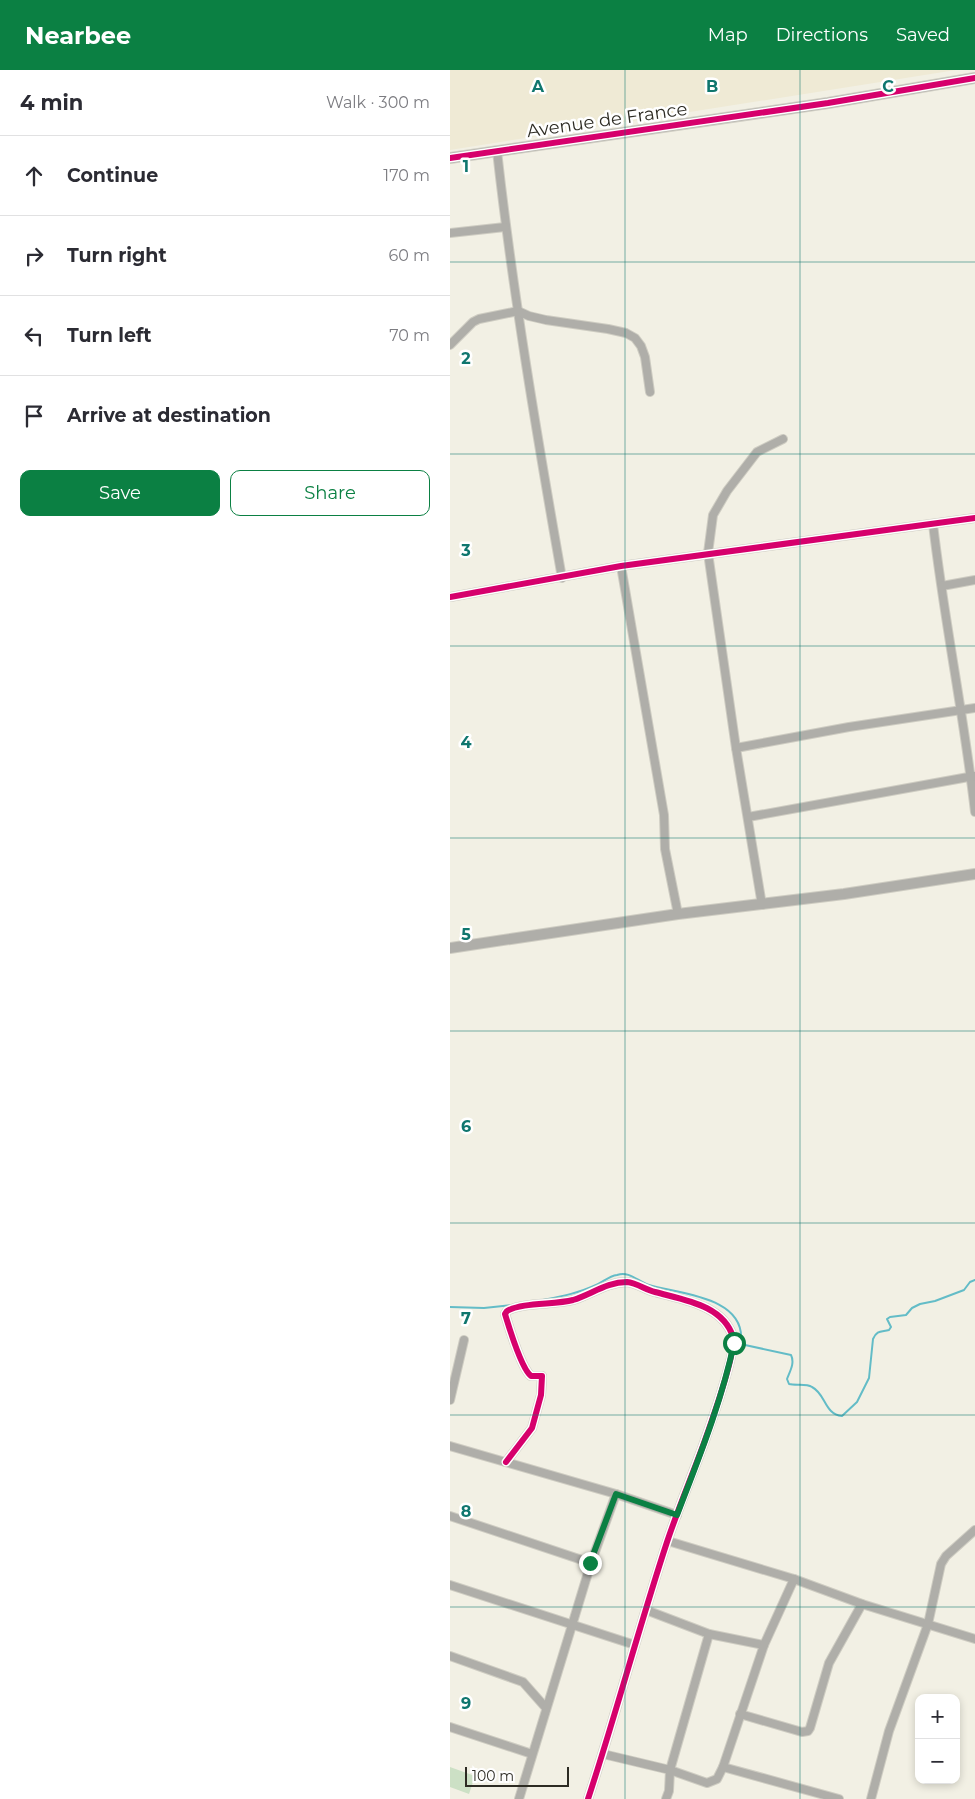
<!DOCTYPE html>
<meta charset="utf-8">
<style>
body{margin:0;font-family:Montserrat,sans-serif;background:#f2f2f3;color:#2b2b33}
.controls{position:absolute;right:15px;bottom:15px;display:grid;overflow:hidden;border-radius:10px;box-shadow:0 2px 8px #0003}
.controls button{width:45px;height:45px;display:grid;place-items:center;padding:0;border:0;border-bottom:1px solid #e1e1e2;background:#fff;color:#2b2b33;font:25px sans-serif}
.scale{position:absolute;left:15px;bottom:12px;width:104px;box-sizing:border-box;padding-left:5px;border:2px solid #2d2b23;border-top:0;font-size:14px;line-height:18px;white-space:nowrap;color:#2d2b23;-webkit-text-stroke:4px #fff;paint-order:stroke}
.stop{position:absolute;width:15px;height:15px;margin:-11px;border:4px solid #0b8043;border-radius:50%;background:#fff}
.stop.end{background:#0b8043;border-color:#fff;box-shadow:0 1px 5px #0008}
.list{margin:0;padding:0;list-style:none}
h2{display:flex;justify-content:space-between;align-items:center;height:65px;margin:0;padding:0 20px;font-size:21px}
h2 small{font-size:16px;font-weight:400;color:#7c7c81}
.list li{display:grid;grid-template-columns:32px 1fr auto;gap:15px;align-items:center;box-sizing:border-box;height:80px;padding:0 20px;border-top:1px solid #e1e1e2}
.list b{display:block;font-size:19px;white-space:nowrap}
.list em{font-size:16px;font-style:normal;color:#7c7c81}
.actions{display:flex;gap:10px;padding:15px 20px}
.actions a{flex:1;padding:11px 0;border:1px solid #0b8043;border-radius:10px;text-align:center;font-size:18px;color:#0b8043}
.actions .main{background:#0b8043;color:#fff}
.icon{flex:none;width:28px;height:28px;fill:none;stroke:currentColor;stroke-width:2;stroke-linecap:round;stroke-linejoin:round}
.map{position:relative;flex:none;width:525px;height:1729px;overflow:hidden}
header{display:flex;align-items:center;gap:30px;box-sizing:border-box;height:70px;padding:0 25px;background:#0b8043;color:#fff}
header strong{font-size:24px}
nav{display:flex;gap:28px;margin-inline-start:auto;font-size:18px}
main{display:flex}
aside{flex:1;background:#fff}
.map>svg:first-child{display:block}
.built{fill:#efead5}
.green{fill:#cce0c5}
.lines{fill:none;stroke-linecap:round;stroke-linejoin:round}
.stream{stroke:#63bcc7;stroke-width:2}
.minor-casing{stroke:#ceccc2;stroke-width:10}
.tertiary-casing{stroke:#ceccc2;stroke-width:12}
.minor{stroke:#afaea9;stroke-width:8}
.tertiary{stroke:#afaea9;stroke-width:10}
.cycleway-casing{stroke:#fff;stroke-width:9}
.cycleway{stroke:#d6006c;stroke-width:6}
.route{stroke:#0b8043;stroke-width:6}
.grid{fill:none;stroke:#0f766e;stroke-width:1;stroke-opacity:0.55}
.labels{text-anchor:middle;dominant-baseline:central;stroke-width:5;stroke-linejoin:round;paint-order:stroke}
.street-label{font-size:18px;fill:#2d2b23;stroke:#fff}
.grid-label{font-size:16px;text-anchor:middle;font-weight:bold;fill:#0f766e;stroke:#fff;stroke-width:5;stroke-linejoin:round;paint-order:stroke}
</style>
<header>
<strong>Nearbee</strong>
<nav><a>Map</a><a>Directions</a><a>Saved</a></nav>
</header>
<main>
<aside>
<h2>4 min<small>Walk · 300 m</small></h2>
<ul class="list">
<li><svg class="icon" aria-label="ahead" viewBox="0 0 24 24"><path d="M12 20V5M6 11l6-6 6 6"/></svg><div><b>Continue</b></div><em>170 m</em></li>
<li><svg class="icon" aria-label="right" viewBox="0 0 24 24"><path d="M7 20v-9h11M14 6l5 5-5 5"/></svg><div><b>Turn right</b></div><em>60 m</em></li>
<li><svg class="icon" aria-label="left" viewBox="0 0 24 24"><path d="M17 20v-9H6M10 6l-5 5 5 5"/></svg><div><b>Turn left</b></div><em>70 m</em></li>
<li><svg class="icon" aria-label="arrive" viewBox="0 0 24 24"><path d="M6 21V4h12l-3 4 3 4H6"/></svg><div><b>Arrive at destination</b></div></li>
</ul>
<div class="actions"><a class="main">Save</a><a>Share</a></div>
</aside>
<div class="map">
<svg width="525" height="1729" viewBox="0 0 525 1729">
<rect width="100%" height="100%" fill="#f2f0e4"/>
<!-- built -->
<path class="built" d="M0 0H506L0 80Z"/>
<!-- green -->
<path class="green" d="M0 1697 25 1706 19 1724 0 1717Z"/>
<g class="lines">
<!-- stream -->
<g class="stream">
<path d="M87 1231C107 1227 127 1224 146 1215 153 1212 159 1206 167 1205 180 1201 187 1211 199 1215 228 1224 295 1226 291 1271L295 1275 341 1285C345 1293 340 1301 337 1309L339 1314C346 1316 356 1313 362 1317 376 1324 374 1344 392 1346L407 1332 419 1308 423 1269C427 1260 431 1262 439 1260L441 1257 437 1249 440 1247 456 1245 462 1238 470 1234 485 1231 514 1220 520 1212 525 1210"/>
<path d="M0 1237 34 1238 62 1235"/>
</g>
<!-- minor casing -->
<g class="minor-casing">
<g id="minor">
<path d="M47 81C63 224 87 366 112 508"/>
<path d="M0 163 55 157"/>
<path d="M0 275 23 252 29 249 68 241 79 246 96 250 158 259 176 263 185 268 191 276 195 287 200 322"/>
<path d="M483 454C494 550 514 645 525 742"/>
<path d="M171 496 214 745 215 779 228 844"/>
<path d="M492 516 525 510"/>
<path d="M0 527 171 496 525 448"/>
<path d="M286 678 399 657 525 638"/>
<path d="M298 747 524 706"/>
<path d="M312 835 286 678 258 483 263 445 277 421 307 382 333 369"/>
<path d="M0 1330 14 1270"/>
<path d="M0 1376 166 1424 227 1445"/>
<path d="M56 1392 82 1358 91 1325 92 1306H81C71 1298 59 1257 55 1244L57 1241C73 1232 104 1235 123 1230 142 1224 157 1212 177 1212 187 1213 196 1220 205 1222 234 1230 273 1235 283 1267 287 1281 260 1356 254 1373 242 1406 228 1439 217 1472 189 1557 166 1644 138 1729"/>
<path d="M0 1446 141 1493"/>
<path d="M218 1471 344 1509 412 1534 525 1569"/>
<path d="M0 1515 185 1575"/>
<path d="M196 1540 259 1564 314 1575"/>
<path d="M0 1586 73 1612 96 1638"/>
<path d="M290 1644 352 1662 358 1661 360 1658 379 1593 412 1534"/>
<path d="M0 1657 82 1684"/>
<path d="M153 1684 220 1700 257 1713 267 1709 273 1697 314 1575 344 1509"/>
<path d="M273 1697 389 1729"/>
<path d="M69 1729 141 1493 166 1424"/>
<path d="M216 1729 219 1721 220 1700 259 1564"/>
<path d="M421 1729 439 1661 478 1554 491 1494 496 1486 525 1460"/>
</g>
</g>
<!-- tertiary casing -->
<g class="tertiary-casing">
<g id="tertiary">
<path d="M0 88 378 33 525 8"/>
<path d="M0 878 228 844 394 824 525 804"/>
</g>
</g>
<!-- minor -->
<use href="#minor" class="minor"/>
<!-- tertiary -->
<use href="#tertiary" class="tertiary"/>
<!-- cycleway casing -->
<g class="cycleway-casing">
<g id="cycleway">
<path d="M0 88 378 33 525 8"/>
<path d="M0 527 171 496 525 448"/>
<path d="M56 1392 82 1358 91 1325 92 1306H81C71 1298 59 1257 55 1244L57 1241C73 1232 104 1235 123 1230 142 1224 157 1212 177 1212 187 1213 196 1220 205 1222 234 1230 273 1235 283 1267 287 1281 260 1356 254 1373 242 1406 228 1439 217 1472 189 1557 166 1644 138 1729"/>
</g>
</g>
<!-- cycleway -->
<use href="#cycleway" class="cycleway"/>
</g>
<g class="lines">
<!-- route -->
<path class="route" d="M140 1493 166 1424 227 1445C248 1390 272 1331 284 1273"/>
</g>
<!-- grid -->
<path class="grid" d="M175 0V1729M350 0V1729M0 192H525M0 384H525M0 576H525M0 768H525M0 961H525M0 1153H525M0 1345H525M0 1537H525"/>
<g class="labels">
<!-- street labels -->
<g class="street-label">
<text transform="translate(157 50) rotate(-8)">Avenue de France</text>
</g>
</g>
<g class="grid-label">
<text x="88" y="22">A</text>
<text x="262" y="22">B</text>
<text x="438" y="22">C</text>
<text x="16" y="102">1</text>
<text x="16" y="294">2</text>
<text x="16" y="486">3</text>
<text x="16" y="678">4</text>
<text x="16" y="870">5</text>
<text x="16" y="1062">6</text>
<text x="16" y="1254">7</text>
<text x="16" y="1447">8</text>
<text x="16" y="1639">9</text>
</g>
</svg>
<div class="controls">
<button>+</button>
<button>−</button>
</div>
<div class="scale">100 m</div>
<div class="stop" style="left:284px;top:1273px"></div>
<div class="stop end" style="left:140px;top:1493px"></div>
</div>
</main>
